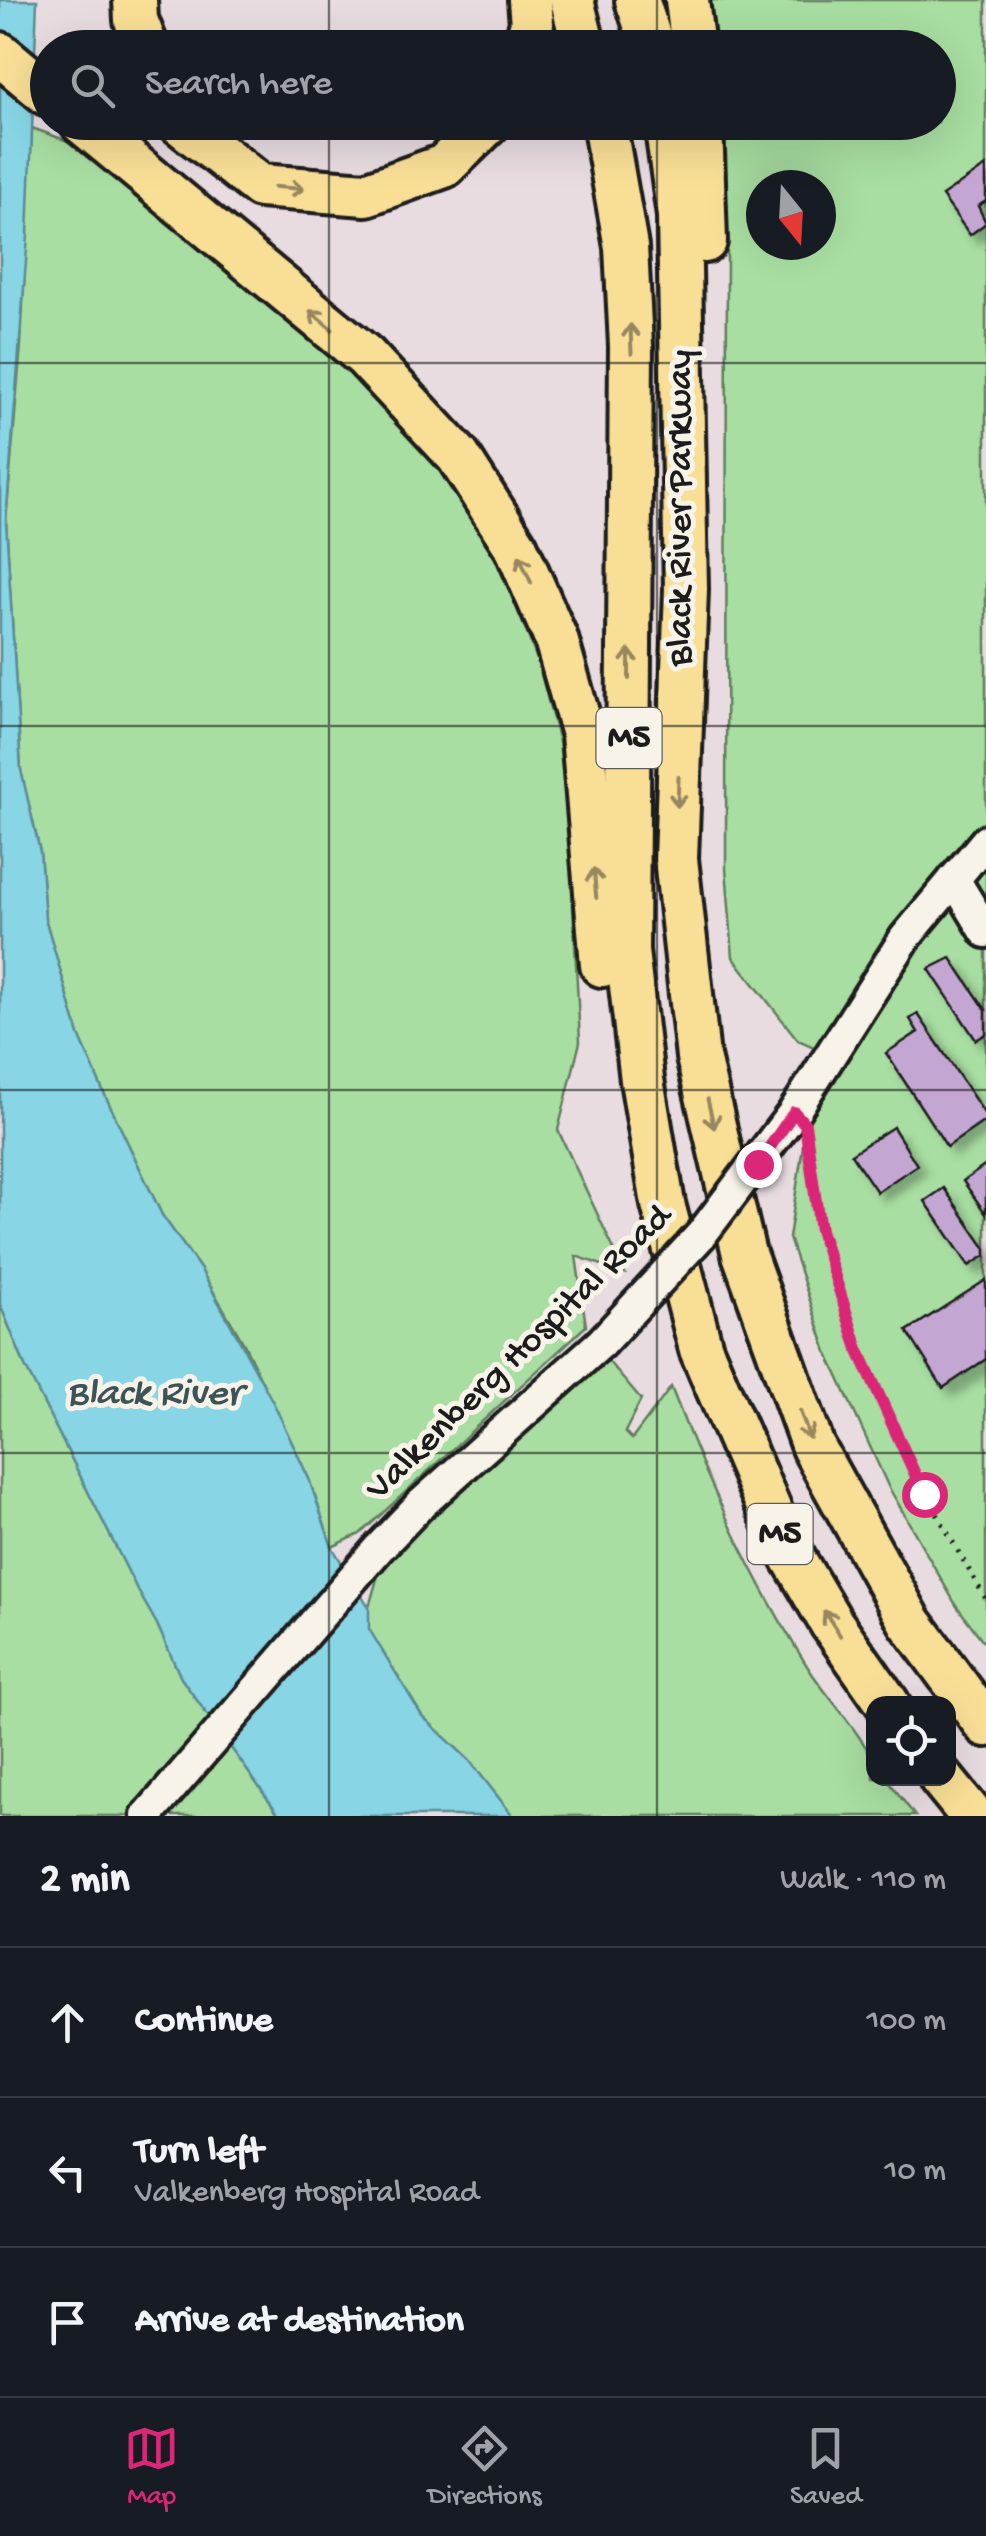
<!DOCTYPE html>
<meta charset="utf-8">
<style>
body{margin:0;font-family:"Gochi Hand",sans-serif;background:#20242c;color:#f1f3f6}
.controls{position:absolute;right:30px;bottom:30px;display:grid;overflow:hidden;border-radius:20px;box-shadow:0 10px 40px #0002}
.controls button{width:90px;height:90px;display:grid;place-items:center;padding:0;border:0;border-bottom:2px solid #363941;background:#171b24;color:#f1f3f6;font:50px sans-serif}
.compass{position:absolute;left:746px;top:170px;width:90px;height:90px;border-radius:50%;background:#171b24;box-shadow:0 10px 40px #0002;rotate:162deg}
.stop{position:absolute;width:30px;height:30px;margin:-22px;border:8px solid #db2777;border-radius:50%;background:#fff}
.stop.end{background:#db2777;border-color:#fff;box-shadow:0 2px 10px #0008}
.list{margin:0;padding:0;list-style:none}
h2{display:flex;justify-content:space-between;align-items:center;height:130px;margin:0;padding:0 40px;font-size:42px}
h2 small{font-size:32px;font-weight:400;color:#9ea1a6}
.list li{display:grid;grid-template-columns:65px 1fr auto;gap:30px;align-items:center;box-sizing:border-box;height:150px;padding:0 40px;border-top:2px solid #363941}
.list b{display:block;font-size:38px;white-space:nowrap}
.list p{margin:0;font-size:32px;white-space:nowrap;color:#9ea1a6}
.list em{font-size:32px;font-style:normal;color:#9ea1a6}
.icon{flex:none;width:55px;height:55px;fill:none;stroke:currentColor;stroke-width:2;stroke-linecap:round;stroke-linejoin:round}
.map{position:relative;flex:none;width:986px;height:1816px;overflow:hidden}
.search{position:absolute;background:#171b24;box-shadow:0 10px 40px #0002;left:30px;right:30px;top:30px;height:110px;display:flex;align-items:center;gap:25px;box-sizing:border-box;padding:0 35px;border-radius:55px;color:#9ea1a6;font-size:38px}
.sheet{height:580px;background:#171b24}
nav{display:flex;justify-content:space-around;align-items:center;box-sizing:border-box;height:140px;border-top:2px solid #363941;background:#171b24;font-size:28px;color:#9ea1a6}
nav a{display:grid;justify-items:center;gap:5px}
nav .on{color:#db2777}
.map>svg:first-child{display:block}
.green{fill:#a8dea1;stroke:#627d5e;stroke-width:2.5;fill-rule:evenodd}
.water{fill:#87d5e5;stroke:#5c8b95;stroke-width:2.5}
.building{fill:#c4a6d2;stroke:#1c1c1c;stroke-width:2.5;filter:url(#shadow)}
.lines{fill:none;stroke-linecap:round;stroke-linejoin:round}
.minor-casing{stroke:#1c1c1c;stroke-width:38}
.highway-casing{stroke:#1c1c1c;stroke-width:50}
.path{stroke:#1c1c1c;stroke-width:5;stroke-dasharray:2.5 8;stroke-linecap:butt}
.minor{stroke:#f7f3e8;stroke-width:30}
.highway{stroke:#f9df96;stroke-width:42}
.minor-bridge-casing{stroke:#1c1c1c;stroke-width:38;stroke-linecap:butt}
.minor-bridge{stroke:#f7f3e8;stroke-width:30}
.oneway{stroke:#96875f}
.route{stroke:#db2777;stroke-width:12}
.grid{fill:none;stroke:#1c1c1c;stroke-width:2.5;stroke-opacity:0.55}
.labels{text-anchor:middle;dominant-baseline:central;stroke-width:10;stroke-linejoin:round;paint-order:stroke}
.shield{fill:#f7f3e8;stroke:#5e5c59;stroke-width:2.5}
.shield-label{font-size:35px;font-weight:bold;fill:#1c1c1c}
.street-label{font-size:38px;fill:#1c1c1c;stroke:#f7f3e8}
.water-label{font-size:40px;font-style:italic;fill:#3c5458;stroke:#f7f3e8}
</style>
<div class="map">
<svg width="986" height="1816" viewBox="0 0 986 1816">
<defs>
<filter id="shadow"><feDropShadow dx="9" dy="9" stdDeviation="5" flood-color="#0004"/></filter>
</defs>
<rect width="100%" height="100%" fill="#e8dce1"/>
<filter id="ink" filterUnits="userSpaceOnUse"><feTurbulence type="fractalNoise" baseFrequency=".01" numOctaves="2"/><feDisplacementMap in="SourceGraphic" scale="20" xChannelSelector="R" yChannelSelector="G"/><feConvolveMatrix kernelMatrix="1 2 1 2 8 2 1 2 1" color-interpolation-filters="sRGB"/></filter>
<g filter="url(#ink)">
<!-- green -->
<g class="green">
<path d="M707 0H986V1645L956 1605 888 1486 827 1352 789 1238 809 1107 839 1058 798 1040 733 957 726 868 727 213 723 123 938 122V48L714 47ZM761 185H821V245H761Z"/>
<path d="M32 128 79 145 333 352 443 470 491 542 537 659 559 742 569 828 580 1042 558 1130 625 1273 576 1256 586 1326 360 1534 332 1547 309 1479 244 1344 201 1270 162 1215 102 1089 79 1035 45 918 40 852 21 771 6 521 21 344Z"/>
<path d="M0 1304 25 1366 136 1587 157 1624 181 1678 280 1816H0Z"/>
<path d="M603 1355 641 1400 625 1432 632 1439 671 1387C709 1486 752 1579 809 1669 828 1698 855 1726 871 1756 875 1763 873 1771 874 1778L887 1779 915 1816H513L469 1760 422 1716 368 1629 369 1607 381 1565 406 1537Z"/>
</g>
<!-- water -->
<path class="water" d="M0 0H37L28 235 6 521 21 770 40 852 45 918 79 1035 102 1089 162 1215 201 1270 274 1404 309 1479 332 1547 369 1607V1629L422 1716 469 1760 513 1816H280L181 1678 157 1624 136 1587 25 1366 0 1304Z"/>
<!-- building -->
<g class="building">
<path d="M986 166V201L978 206 986 223 970 235 942 196Z"/>
<path d="M951 958 986 1010V1034L976 1040 929 969Z"/>
<path d="M918 1014 986 1116V1120L947 1147 886 1053 918 1032 910 1019Z"/>
<path d="M893 1127 917 1165 877 1192 851 1154Z"/>
<path d="M986 1165V1214L963 1181Z"/>
<path d="M944 1188 986 1249V1255L969 1266 925 1201Z"/>
<path d="M986 1280V1359L943 1388 907 1331Z"/>
</g>
<g class="lines">
<!-- minor casing -->
<g class="minor-casing">
<g id="minor">
<path d="M954 879 986 932"/>
<path d="M794 1112 905 938 986 841"/>
<path d="M147 1816 378 1549 419 1506 601 1343"/>
</g>
</g>
<!-- highway casing -->
<g class="highway-casing">
<g id="highway">
<path d="M135 0 136 20 147 48"/>
<path d="M572 0 584 48"/>
<path d="M637 0 653 48"/>
<path d="M687 0 693 48"/>
<path d="M524 48 532 24 530 0"/>
<path d="M0 54 48 94"/>
<path d="M82 122 365 356 458 456 516 547 556 639 583 734 602 965"/>
<path d="M179 122 260 186 366 194 444 166 489 122"/>
<path d="M604 122 626 247 631 346 627 951 642 1080 663 1204 701 1349 782 1539 832 1624 888 1704"/>
<path d="M666 122 679 216 686 589 676 859 698 1057 744 1254 813 1447 910 1622 986 1725"/>
<path d="M701 122 705 241"/>
<path d="M941 1778 972 1816"/>
</g>
</g>
<!-- path -->
<path class="path" d="M807 1140C811 1170 813 1202 820 1231 852 1363 918 1484 986 1599"/>
<!-- minor -->
<use href="#minor" class="minor"/>
<!-- highway -->
<use href="#highway" class="highway"/>
<!-- minor-bridge casing -->
<g class="minor-bridge-casing">
<path id="minor-bridge" d="M601 1343 701 1235 794 1112"/>
</g>
<!-- minor-bridge -->
<use href="#minor-bridge" class="minor-bridge"/>
</g>
<!-- one-way arrows -->
<defs><path id="oneway-shaft" d="M-6 0H5M1.5-3L5.5 0L1.5 3" fill="none" stroke-width="1.6" stroke-linecap="round" stroke-linejoin="round" transform="scale(2.5)"/></defs>
<g class="oneway">
<use href="#oneway-shaft" transform="translate(289 188) rotate(5)"/>
<use href="#oneway-shaft" transform="translate(321 320) rotate(-140)"/>
<use href="#oneway-shaft" transform="translate(631 339) rotate(-92)"/>
<use href="#oneway-shaft" transform="translate(525 569) rotate(-114)"/>
<use href="#oneway-shaft" transform="translate(629 664) rotate(-90)"/>
<use href="#oneway-shaft" transform="translate(678 792) rotate(92)"/>
<use href="#oneway-shaft" transform="translate(595 883) rotate(-95)"/>
<use href="#oneway-shaft" transform="translate(711 1114) rotate(77)"/>
<use href="#oneway-shaft" transform="translate(805 1425) rotate(70)"/>
<use href="#oneway-shaft" transform="translate(832 1623) rotate(-123)"/>
</g>
</g>
<g class="lines" filter="url(#ink)">
<!-- route -->
<path class="route" d="M758 1164 794 1112 805 1124 820 1230 858 1349 924 1494"/>
</g>
<!-- grid -->
<path class="grid" d="M329 0V48M657 0V48M329 122V1816M657 122V1816M0 363H986M0 726H986M0 1090H986M0 1453H986"/>
<g class="labels">
<!-- shield labels -->
<g class="shield">
<rect x="596.5" y="708" width="65" height="60" rx="8"/>
<rect x="747.5" y="1504" width="65" height="60" rx="8"/>
</g>
<g class="shield-label">
<text x="629" y="738">M5</text>
<text x="780" y="1534">M5</text>
</g>
<!-- street labels -->
<g class="street-label">
<text transform="translate(682 508) rotate(-90)">Black River Parkway</text>
<text transform="translate(520 1354) rotate(-44)">Valkenberg Hospital Road</text>
</g>
<!-- water labels -->
<g class="water-label">
<text x="154" y="1395">Black River</text>
</g>
</g>
</svg>
<div class="controls">
<button><svg class="icon" aria-label="locate" viewBox="0 0 24 24"><circle cx="12" cy="12" r="6"/><path d="M12 2v4M12 18v4M2 12h4M18 12h4"/></svg></button>
</div>
<svg class="compass" viewBox="-18 -18 36 36"><path d="M0-13l5 13h-10z" fill="#e53935"/><path d="M0 13l5-13h-10z" fill="#9ea1a6"/></svg>
<div class="stop" style="left:924px;top:1494px"></div>
<div class="stop end" style="left:758px;top:1164px"></div>
<div class="search"><svg class="icon" aria-label="search" viewBox="0 0 24 24"><circle cx="10" cy="10" r="6"/><path d="M15 15l6 6"/></svg>Search here</div>
</div>
<section class="sheet">
<h2>2 min<small>Walk · 110 m</small></h2>
<ul class="list">
<li><svg class="icon" aria-label="ahead" viewBox="0 0 24 24"><path d="M12 20V5M6 11l6-6 6 6"/></svg><div><b>Continue</b></div><em>100 m</em></li>
<li><svg class="icon" aria-label="left" viewBox="0 0 24 24"><path d="M17 20v-9H6M10 6l-5 5 5 5"/></svg><div><b>Turn left</b><p>Valkenberg Hospital Road</p></div><em>10 m</em></li>
<li><svg class="icon" aria-label="arrive" viewBox="0 0 24 24"><path d="M6 21V4h12l-3 4 3 4H6"/></svg><div><b>Arrive at destination</b></div></li>
</ul>
</section>
<nav>
<a class="on"><svg class="icon" aria-label="map" viewBox="0 0 24 24"><path d="M3 6l6-2 6 2 6-2v14l-6 2-6-2-6 2zM9 4v14M15 6v14"/></svg>Map</a>
<a><svg class="icon" aria-label="directions" viewBox="0 0 24 24"><path d="M12 3l9 9-9 9-9-9zM9 14v-3h6M13 9l2 2-2 2"/></svg>Directions</a>
<a><svg class="icon" aria-label="saved" viewBox="0 0 24 24"><path d="M7 4h10v16l-5-4-5 4z"/></svg>Saved</a>
</nav>
